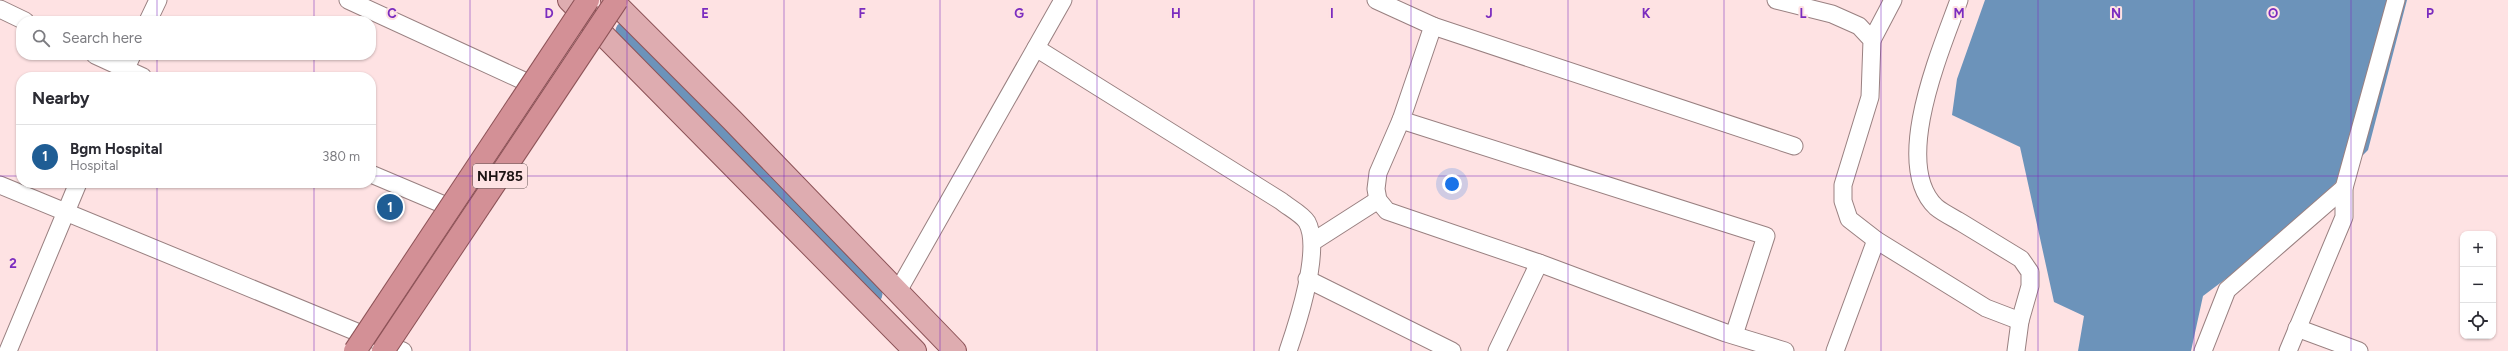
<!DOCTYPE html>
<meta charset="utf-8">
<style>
body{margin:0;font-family:Figtree,sans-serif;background:#f7f7f7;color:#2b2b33}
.controls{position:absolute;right:12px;bottom:12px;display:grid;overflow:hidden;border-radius:8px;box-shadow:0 1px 3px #0004}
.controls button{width:36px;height:36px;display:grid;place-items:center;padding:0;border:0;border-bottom:1px solid #e1e1e2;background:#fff;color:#2b2b33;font:20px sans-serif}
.you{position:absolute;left:1452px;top:184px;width:14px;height:14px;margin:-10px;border:3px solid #fff;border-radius:50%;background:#1a73e8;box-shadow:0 0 0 6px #1a73e833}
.badge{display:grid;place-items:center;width:26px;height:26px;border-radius:50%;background:#1f5d94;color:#fff;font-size:13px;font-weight:700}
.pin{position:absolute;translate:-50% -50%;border:2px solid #fff;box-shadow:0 1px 4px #0006}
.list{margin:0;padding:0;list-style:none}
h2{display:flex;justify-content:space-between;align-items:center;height:52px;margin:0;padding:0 16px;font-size:17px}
h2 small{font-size:13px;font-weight:400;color:#7c7c81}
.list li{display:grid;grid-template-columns:26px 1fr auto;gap:12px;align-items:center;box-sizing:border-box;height:64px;padding:0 16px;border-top:1px solid #e1e1e2}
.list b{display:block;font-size:15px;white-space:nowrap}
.list p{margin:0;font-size:13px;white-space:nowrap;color:#7c7c81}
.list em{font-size:13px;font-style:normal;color:#7c7c81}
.icon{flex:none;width:22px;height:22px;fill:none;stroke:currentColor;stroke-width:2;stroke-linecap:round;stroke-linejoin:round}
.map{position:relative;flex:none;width:2508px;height:351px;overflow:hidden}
.search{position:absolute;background:#fff;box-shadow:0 1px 3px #0004;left:16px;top:16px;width:360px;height:44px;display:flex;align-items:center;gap:10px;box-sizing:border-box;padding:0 14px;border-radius:16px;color:#7c7c81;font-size:15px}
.panel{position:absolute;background:#fff;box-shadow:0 1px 3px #0004;left:16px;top:72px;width:360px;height:116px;border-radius:16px}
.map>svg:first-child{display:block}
.water{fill:#6c93ba}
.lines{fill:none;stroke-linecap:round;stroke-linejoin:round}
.canal{stroke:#6c93ba;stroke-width:19}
.minor-casing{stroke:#998081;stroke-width:19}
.primary-casing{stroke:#8c5257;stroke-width:24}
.minor{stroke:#fff;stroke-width:17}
.primary{stroke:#deacb0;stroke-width:22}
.trunk-bridge-casing{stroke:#8c5257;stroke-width:24;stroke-linecap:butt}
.trunk-bridge{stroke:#d39096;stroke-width:22}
.grid{fill:none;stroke:#7b2cbf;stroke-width:1;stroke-opacity:0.55}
.labels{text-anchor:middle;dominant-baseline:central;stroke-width:4;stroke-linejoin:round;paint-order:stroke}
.shield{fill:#fee2e3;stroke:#605252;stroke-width:1}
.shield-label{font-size:14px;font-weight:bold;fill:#1d1414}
.grid-label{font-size:13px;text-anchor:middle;font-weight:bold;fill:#7b2cbf;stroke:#fee2e3;stroke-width:4;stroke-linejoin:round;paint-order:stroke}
</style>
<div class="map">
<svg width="2508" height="351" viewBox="0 0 2508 351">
<rect width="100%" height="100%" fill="#fee2e3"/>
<!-- water -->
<path class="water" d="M1985 0H2407L2368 150 2284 235 2203 296 2191 351H2078L2084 316 2054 302 2020 147 1952 115 1957 79Z"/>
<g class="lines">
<!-- canal -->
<path class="canal" d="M625 31 632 46 730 141 873 294"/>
<!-- minor casing -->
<g class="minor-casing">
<g id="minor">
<path d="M348 0 524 81"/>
<path d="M1376 0 1433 26 1401 120 1378 173 1376 189 1378 200 1387 211 1539 263 1726 333 1785 351"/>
<path d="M1776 0 1832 14 1859 26 1872 40 1870 97 1843 185V201L1849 219 1876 240 1986 308 2020 321"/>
<path d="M1959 0C1941 50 1891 164 1936 207 1943 213 1954 218 1962 223 1982 235 2001 247 2021 259L2030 272V286L2020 321 2016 351"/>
<path d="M0 9 25 21"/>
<path d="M148 21 158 0"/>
<path d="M1433 26 1794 146"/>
<path d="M1872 40 1893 0"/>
<path d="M1036 48 1281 201C1288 207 1302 214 1307 222 1322 249 1298 322 1288 351"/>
<path d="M95 55 143 77"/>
<path d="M122 77 132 55"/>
<path d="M1401 120 1766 236 1734 335"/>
<path d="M371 174 442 204"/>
<path d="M0 185 403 351"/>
<path d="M1314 241 1378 200"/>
<path d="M1307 279 1452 351"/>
<path d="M898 291 1063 0"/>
<path d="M2297 328 2359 351"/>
<path d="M8 351 78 183"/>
<path d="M1497 351 1539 263"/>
<path d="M1835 351 1876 240"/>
<path d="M2203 351 2227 290 2344 188"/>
<path d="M2288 351 2344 217V188L2396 0"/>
</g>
</g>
<!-- primary casing -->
<g class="primary-casing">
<g id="primary">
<path d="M569 0 915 351"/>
<path d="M612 0 732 120 955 351"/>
</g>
</g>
<!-- minor -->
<use href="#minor" class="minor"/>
<!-- primary -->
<use href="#primary" class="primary"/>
<!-- trunk-bridge casing -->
<g class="trunk-bridge-casing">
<g id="trunk-bridge">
<path d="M355 351 588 0"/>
<path d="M383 351 617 0"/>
</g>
</g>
<!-- trunk-bridge -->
<use href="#trunk-bridge" class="trunk-bridge"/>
</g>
<!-- grid -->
<path class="grid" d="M157 0V21M314 0V21M470 0V351M627 0V351M784 0V351M940 0V351M1097 0V351M1254 0V351M1411 0V351M1568 0V351M1724 0V351M1881 0V351M2038 0V351M2194 0V351M2351 0V351M157 55V77M314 55V77M0 176H21M371 176H2508M157 183V351M314 183V351"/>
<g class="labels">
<!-- shield labels -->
<rect class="shield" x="473" y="164" width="54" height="24" rx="3"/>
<g class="shield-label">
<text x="500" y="176">NH785</text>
</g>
</g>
<g class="grid-label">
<text x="392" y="18">C</text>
<text x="549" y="18">D</text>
<text x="705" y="18">E</text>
<text x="862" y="18">F</text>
<text x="1019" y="18">G</text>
<text x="1176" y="18">H</text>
<text x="1332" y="18">I</text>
<text x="1489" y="18">J</text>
<text x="1646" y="18">K</text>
<text x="1803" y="18">L</text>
<text x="1959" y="18">M</text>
<text x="2116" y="18">N</text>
<text x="2273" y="18">O</text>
<text x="2430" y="18">P</text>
<text x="13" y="268">2</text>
</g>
</svg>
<div class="controls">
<button>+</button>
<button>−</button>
<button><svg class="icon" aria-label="locate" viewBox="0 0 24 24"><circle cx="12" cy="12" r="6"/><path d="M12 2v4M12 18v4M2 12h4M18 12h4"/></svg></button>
</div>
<div class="you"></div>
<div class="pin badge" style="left:390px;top:207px">1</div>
<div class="search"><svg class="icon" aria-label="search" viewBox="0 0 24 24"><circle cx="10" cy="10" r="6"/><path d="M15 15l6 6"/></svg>Search here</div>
<section class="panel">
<h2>Nearby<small></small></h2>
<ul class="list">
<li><span class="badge">1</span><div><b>Bgm Hospital</b><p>Hospital</p></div><em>380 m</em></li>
</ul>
</section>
</div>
